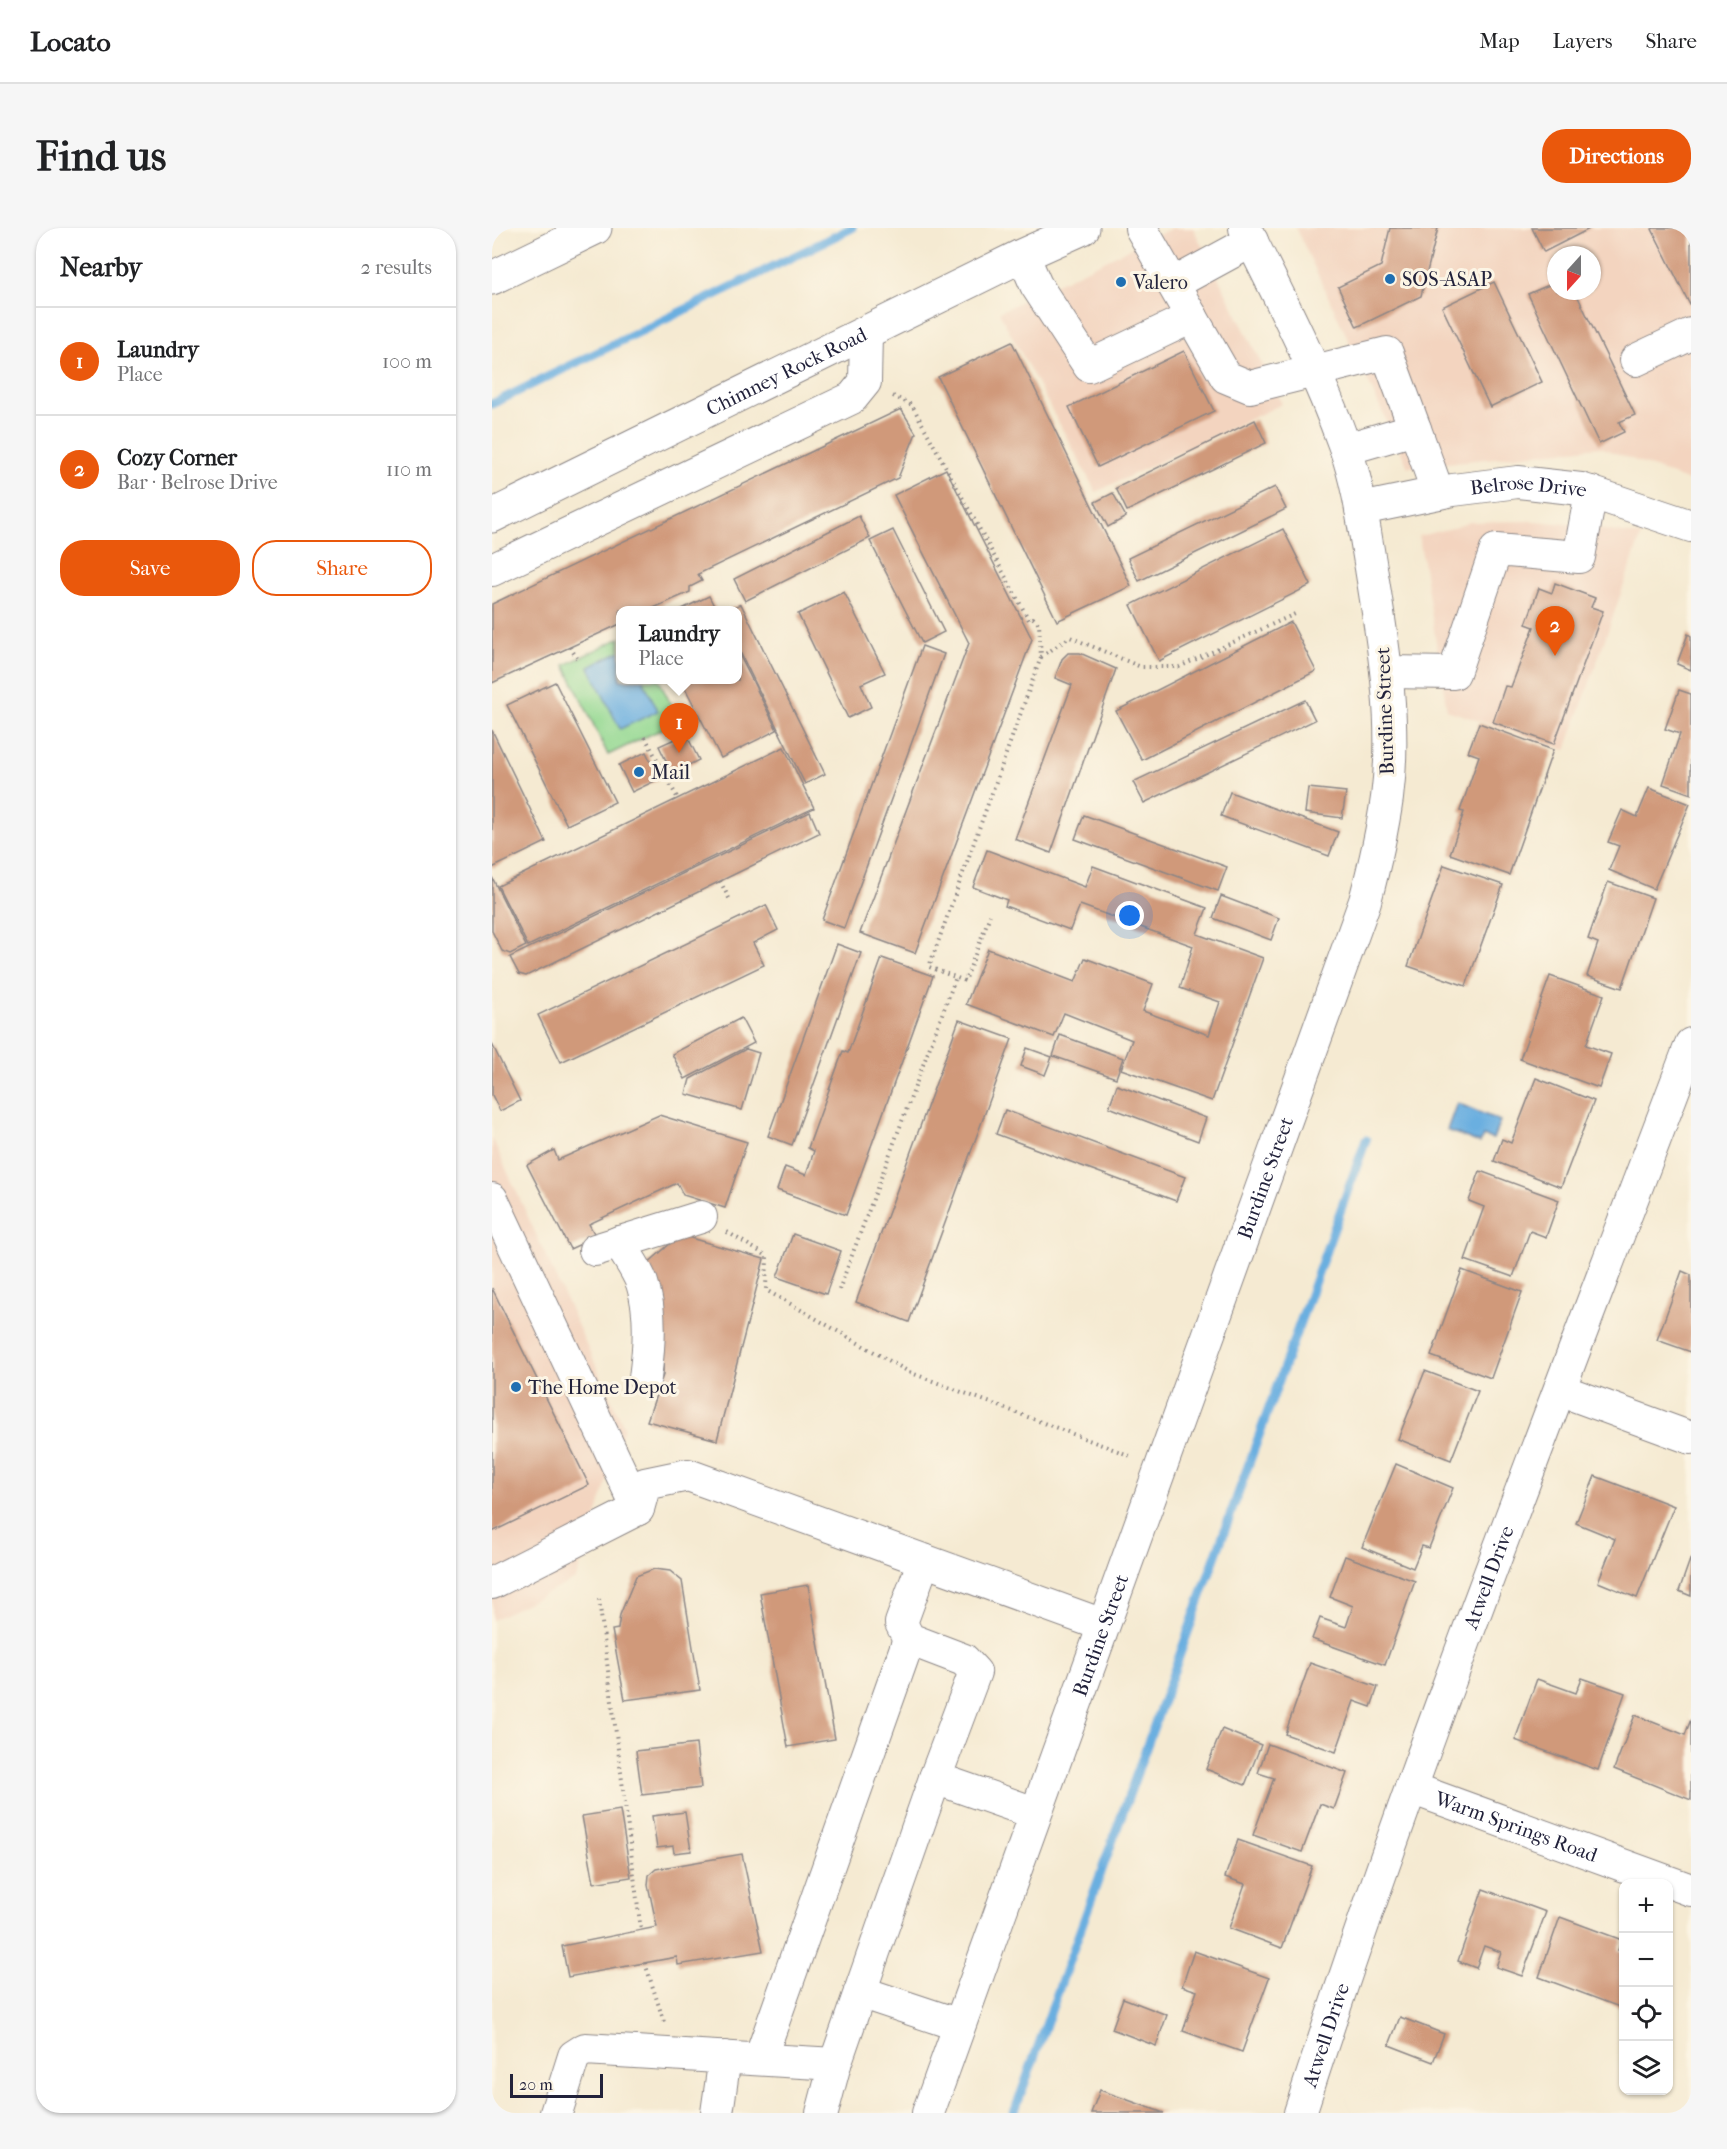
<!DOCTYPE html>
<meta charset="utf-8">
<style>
body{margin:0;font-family:"IM FELL French Canon",serif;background:#f6f6f6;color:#202124}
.controls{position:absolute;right:18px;bottom:18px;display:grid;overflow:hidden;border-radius:12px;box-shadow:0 2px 4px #0004}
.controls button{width:54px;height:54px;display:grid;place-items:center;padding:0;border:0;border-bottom:2px solid #e0e0e0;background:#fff;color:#202124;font:30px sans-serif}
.compass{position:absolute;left:1055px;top:18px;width:54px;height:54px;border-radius:50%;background:#fff;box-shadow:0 2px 4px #0004;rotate:201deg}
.scale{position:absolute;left:18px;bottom:15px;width:93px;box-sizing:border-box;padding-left:6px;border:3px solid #22223b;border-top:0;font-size:16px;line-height:21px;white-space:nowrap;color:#22223b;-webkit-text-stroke:4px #fcf5e5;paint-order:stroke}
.you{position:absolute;left:638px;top:688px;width:21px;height:21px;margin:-15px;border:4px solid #fff;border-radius:50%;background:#1a73e8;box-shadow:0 0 0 9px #1a73e833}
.badge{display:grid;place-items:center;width:39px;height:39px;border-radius:50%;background:#ea580c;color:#fff;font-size:20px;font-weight:700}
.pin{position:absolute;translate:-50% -50px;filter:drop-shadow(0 2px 3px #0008)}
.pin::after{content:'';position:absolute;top:32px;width:21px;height:18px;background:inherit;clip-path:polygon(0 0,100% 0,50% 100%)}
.popup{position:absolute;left:124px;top:378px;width:126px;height:78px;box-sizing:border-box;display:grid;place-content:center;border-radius:12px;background:#fff;filter:drop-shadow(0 2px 4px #0005);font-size:20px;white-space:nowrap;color:#757577}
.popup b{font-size:22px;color:#202124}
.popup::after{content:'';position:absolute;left:50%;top:100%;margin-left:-12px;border:12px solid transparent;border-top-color:#fff}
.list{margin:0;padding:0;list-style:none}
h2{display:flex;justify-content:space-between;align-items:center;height:78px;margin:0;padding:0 24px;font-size:26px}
h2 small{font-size:20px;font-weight:400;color:#757577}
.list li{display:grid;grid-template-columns:39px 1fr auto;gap:18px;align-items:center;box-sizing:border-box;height:108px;padding:0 24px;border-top:2px solid #e0e0e0}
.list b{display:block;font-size:22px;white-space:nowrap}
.list p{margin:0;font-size:20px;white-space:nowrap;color:#757577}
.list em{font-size:20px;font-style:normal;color:#757577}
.actions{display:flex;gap:12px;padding:18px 24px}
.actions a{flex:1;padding:14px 0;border:2px solid #ea580c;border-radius:24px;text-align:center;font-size:21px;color:#ea580c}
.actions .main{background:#ea580c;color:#fff}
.icon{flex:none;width:33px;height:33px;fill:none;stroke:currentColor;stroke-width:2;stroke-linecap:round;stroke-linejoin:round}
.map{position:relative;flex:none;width:1199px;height:1885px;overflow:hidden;border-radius:24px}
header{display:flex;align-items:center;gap:36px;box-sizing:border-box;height:84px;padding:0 30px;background:#fff;border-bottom:2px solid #e0e0e0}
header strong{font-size:28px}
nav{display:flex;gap:33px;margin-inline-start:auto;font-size:21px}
.intro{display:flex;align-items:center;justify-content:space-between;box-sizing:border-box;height:144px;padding:0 36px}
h1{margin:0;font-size:42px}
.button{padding:15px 27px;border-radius:24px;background:#ea580c;color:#fff;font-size:21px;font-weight:700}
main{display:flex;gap:36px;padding:0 36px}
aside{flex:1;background:#fff;border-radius:24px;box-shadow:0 2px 4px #0004}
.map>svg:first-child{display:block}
.built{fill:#f3d4bf;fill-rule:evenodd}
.green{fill:#93d891;stroke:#5a7d66;stroke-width:1.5}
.water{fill:#6bafe0;stroke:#46688e;stroke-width:1.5}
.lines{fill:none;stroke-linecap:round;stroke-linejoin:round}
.stream{stroke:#6bafe0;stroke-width:9}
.building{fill:#d0997a}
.minor-casing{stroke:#8c8686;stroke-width:34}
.major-casing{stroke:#8c8686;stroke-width:35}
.path{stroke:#8c8686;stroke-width:4;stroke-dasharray:1.5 4.5;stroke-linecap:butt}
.minor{stroke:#fff;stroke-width:32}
.major{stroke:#fff;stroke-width:33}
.poi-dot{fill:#1f6fb2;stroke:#fcf5e5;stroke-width:2}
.labels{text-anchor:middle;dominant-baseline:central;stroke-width:6;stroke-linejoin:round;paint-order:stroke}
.poi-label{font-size:20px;fill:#22223b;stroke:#fcf5e5;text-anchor:start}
.street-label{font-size:20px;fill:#22223b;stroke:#fcf5e5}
</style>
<header>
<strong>Locato</strong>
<nav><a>Map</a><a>Layers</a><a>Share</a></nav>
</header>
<div class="intro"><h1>Find us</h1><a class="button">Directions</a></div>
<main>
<aside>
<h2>Nearby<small>2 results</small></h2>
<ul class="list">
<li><span class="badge">1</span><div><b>Laundry</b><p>Place</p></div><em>100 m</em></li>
<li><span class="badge">2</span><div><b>Cozy Corner</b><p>Bar · Belrose Drive</p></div><em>110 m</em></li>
</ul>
<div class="actions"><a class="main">Save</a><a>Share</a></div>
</aside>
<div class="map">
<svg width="1199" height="1885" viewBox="0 0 1199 1885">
<rect width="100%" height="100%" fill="#fcf5e5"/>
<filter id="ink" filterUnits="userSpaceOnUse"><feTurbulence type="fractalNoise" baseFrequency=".0167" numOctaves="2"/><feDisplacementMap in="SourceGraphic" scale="12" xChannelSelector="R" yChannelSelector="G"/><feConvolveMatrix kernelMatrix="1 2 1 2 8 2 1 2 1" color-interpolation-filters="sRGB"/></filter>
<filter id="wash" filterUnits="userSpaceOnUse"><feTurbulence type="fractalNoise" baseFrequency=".008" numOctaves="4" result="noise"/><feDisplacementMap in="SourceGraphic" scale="24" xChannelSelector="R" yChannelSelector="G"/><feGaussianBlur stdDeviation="1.35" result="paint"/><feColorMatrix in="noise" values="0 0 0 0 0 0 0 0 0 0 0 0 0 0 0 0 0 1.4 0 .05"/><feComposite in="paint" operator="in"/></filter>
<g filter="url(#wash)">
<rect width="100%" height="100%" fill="#f5ead2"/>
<!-- built -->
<g class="built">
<path d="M680 0H701L790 176 604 264 507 84Z"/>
<path d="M804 0H1199V254L1108 219 916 239ZM1064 27H1100V63H1064Z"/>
<path d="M1041 293 1076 296 1149 308 1074 522 955 482 927 308 961 300 978 294Z"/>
<path d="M0 910 132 1199 84 1351 0 1392Z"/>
</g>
<!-- green -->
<path class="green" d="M128 410V452H167L187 493 116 527 73 437Z"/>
<!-- water -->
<g class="water">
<path d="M128 423V452H151L166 483 128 501 97 439Z"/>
<path d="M965 875 1008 893 1001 911 991 908 988 915 955 902Z"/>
</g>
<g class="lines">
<!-- stream -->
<g class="stream">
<path d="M0 176 360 0"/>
<path d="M522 1885 874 912"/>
</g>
</g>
<g id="blocks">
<!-- building -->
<g class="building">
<path d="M898 0H946L929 68 865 99 846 59 889 38Z"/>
<path d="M1040 0H1099L1052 24Z"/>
<path d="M1162 0H1199V79L1160 1Z"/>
<path d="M1002 54 1050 154 998 179 950 79Z"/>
<path d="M1064 54V63H1083L1143 187 1127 194 1132 204 1107 216 1036 66Z"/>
<path d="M520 114 639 358 565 393 446 149Z"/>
<path d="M692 123 722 183 606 239 577 179Z"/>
<path d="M409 181 424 205 406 250 206 346 210 353 198 359V364L157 382H128V396L0 455V376Z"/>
<path d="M763 192 774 215 635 283 624 260Z"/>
<path d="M454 241 540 411 423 725 368 705 477 415 402 267Z"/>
<path d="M783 259 794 281 647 353 636 330Z"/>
<path d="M621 265 634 289 616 299 603 274Z"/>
<path d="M367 288 378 310 253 373 242 351Z"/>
<path d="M791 301 819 357 667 433 639 377Z"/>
<path d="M401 302 452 404 430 415 378 313Z"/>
<path d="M1063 355 1103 370 1099 379 1111 383 1062 516 1001 494 1013 458 1019 459 1042 399 1034 396 1047 360 1060 365Z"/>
<path d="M352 364 393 445 369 456 379 479 356 490 306 386Z"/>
<path d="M217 368 224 382H188Z"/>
<path d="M249 376 333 546 313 556 246 420V382H235Z"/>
<path d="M799 394 824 443 650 532 624 483Z"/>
<path d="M1196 406 1199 408V442L1185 436Z"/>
<path d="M430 418 452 426 352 700 330 692Z"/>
<path d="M246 424 285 502 229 530 189 452H246Z"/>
<path d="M576 425H588L624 441 559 625 523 611 580 457 563 450 570 431Z"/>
<path d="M63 454 123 574 75 597 15 477Z"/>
<path d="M1187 462 1199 466V566L1171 556 1188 506 1173 501Z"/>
<path d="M813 472 823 492 652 575 641 554Z"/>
<path d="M987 495 1061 522 1017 647 958 626 972 584 968 583 987 528 976 524Z"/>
<path d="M0 502 54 614 0 640Z"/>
<path d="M194 506 207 532 180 545 167 518Z"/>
<path d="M292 519 322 580 36 718 6 658Z"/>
<path d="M154 524 167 551 140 564 127 537Z"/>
<path d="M816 560 854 564 850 590 813 585Z"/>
<path d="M1157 560 1198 576 1162 661 1117 642 1127 618 1116 614 1130 582 1145 589Z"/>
<path d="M738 564 846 604 837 628 729 588Z"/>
<path d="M318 584 327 605 34 748 27 746 18 729Z"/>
<path d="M592 587 735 639 726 663 583 611Z"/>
<path d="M495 622 593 659 601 638 715 680 705 706 771 730 720 873 629 841 640 812 572 785 562 809 474 776 496 721 583 754 593 730 661 756 651 783 717 807 728 774 688 760 701 718 588 677 578 702 513 678 515 672 481 659Z"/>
<path d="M952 637 1011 657 974 758 916 738Z"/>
<path d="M0 649 34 718 18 726 10 723 0 703Z"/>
<path d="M1116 654 1161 670 1130 760 1095 748 1106 715 1096 711Z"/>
<path d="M729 668 787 690 779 712 721 690Z"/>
<path d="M274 677 286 702 261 715 272 737 69 834 46 787Z"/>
<path d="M345 716 369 725 300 917 276 908Z"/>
<path d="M390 730 441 748 354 987 285 962 293 939 314 947 322 923 316 920 351 823 356 825Z"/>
<path d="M1058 748 1112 767 1094 817 1119 826 1107 860 1028 831Z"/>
<path d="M249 790 262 815 193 851 180 826Z"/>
<path d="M467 792 520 811 417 1094 364 1074Z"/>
<path d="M568 807 631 830 624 850 561 828Z"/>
<path d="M0 816 28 873 8 883 0 867Z"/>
<path d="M535 820 560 829 553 847 529 838Z"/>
<path d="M254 821 267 825 250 882 194 866 198 851Z"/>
<path d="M1044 850 1102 873 1069 959 1002 933 1010 911 1019 915Z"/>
<path d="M625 857 714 890 706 913 617 879Z"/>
<path d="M513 882 693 949 684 973 504 906Z"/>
<path d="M167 887 255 914 233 980 191 967 185 955 97 996 104 1009 78 1021 35 937 62 922 66 932Z"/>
<path d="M988 943 1067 972 1054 1009 1038 1003 1021 1049 973 1032 992 979 977 973Z"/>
<path d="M301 1006 349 1023 334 1066 285 1049Z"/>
<path d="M188 1007 272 1031 225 1212 155 1193 171 1147 172 1095 165 1059 154 1037Z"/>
<path d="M970 1042 1030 1064 999 1150 939 1128Z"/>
<path d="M1190 1043 1199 1047V1124L1165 1112Z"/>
<path d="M0 1060 97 1257 0 1304Z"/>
<path d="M933 1143 986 1163 959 1232 906 1211Z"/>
<path d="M904 1236 961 1260 937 1320 930 1318 921 1340 870 1319Z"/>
<path d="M1103 1248 1182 1278 1145 1370 1106 1354 1123 1311 1084 1295Z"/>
<path d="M853 1328 923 1353 893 1437 820 1411 828 1390 854 1399 861 1378 838 1369Z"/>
<path d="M1199 1329V1368L1187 1363Z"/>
<path d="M162 1341 178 1343 190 1353 208 1462 133 1472 120 1402 126 1401 128 1387 144 1348Z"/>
<path d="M316 1357 343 1511 296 1519 268 1365Z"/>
<path d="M818 1435 886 1459 879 1479 862 1473 844 1524 793 1506Z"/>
<path d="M1090 1450 1133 1465 1106 1542 1023 1512 1045 1451 1084 1465Z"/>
<path d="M1143 1487 1193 1507 1199 1491V1572L1122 1541Z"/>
<path d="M730 1501 769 1517 753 1557 714 1541Z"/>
<path d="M204 1516 209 1560 150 1567 144 1523Z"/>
<path d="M776 1516 855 1545 842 1581 828 1576 810 1624 761 1607 782 1550 766 1545Z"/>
<path d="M128 1582 139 1649 102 1655 90 1588Z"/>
<path d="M193 1584 199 1623 182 1625 181 1618 165 1620 160 1588Z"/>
<path d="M746 1612 820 1638 790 1720 737 1700 753 1656 733 1649Z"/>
<path d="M250 1626 271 1723 186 1737 185 1729 76 1749 70 1718 165 1699 156 1657 157 1647 164 1641Z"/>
<path d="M991 1661 1054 1684 1030 1748 1004 1739 1009 1724 992 1718 984 1740 966 1733Z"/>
<path d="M1068 1689 1130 1712 1126 1722 1132 1724 1130 1780 1047 1749Z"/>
<path d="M702 1723 777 1750 750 1824 691 1803 705 1763 690 1758Z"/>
<path d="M631 1770 675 1787 664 1818 620 1801Z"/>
<path d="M908 1789 952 1806 941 1834 897 1817Z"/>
<path d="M608 1862 672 1885H599Z"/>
</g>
</g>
</g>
<g filter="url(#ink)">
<use href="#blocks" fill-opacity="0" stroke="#8c8686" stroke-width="1.5"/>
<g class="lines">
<!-- minor casing -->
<g class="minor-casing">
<g id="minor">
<path d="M649 0 734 149 758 159 895 125 923 201"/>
<path d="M531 27 544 57 597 138 700 89"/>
<path d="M681 56 760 13"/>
<path d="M1144 132 1199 106"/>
<path d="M854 221 923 201 946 265"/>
<path id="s1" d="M869 281 961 262 1026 254 1089 261 1199 298"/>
<path d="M0 342 360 170 373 154 374 105"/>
<path d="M895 444 962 445 1004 322 1087 329 1099 264"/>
<path d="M0 971 146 1281"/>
<path d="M127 1014C134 1027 145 1041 150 1055 160 1085 157 1119 153 1150"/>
<path d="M103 1022 209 989"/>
<path d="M1068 1162 1199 1210"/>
<path d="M432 1332 409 1395 417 1411 472 1432 483 1444 443 1550"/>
<path d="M0 1355 146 1281 153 1256 196 1247 611 1397"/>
<path id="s2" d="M919 1560 1199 1662"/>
<path d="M368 1764 443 1550 543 1585"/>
<path d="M268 1831 417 1411"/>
<path d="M64 1885 82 1828 93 1821 343 1836 368 1764 467 1797"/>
<path d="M225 1885 233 1829"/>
<path d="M330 1885 343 1836"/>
<path id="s3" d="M436 1885 873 673C882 639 890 605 895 570 905 493 891 415 879 340 872 300 867 258 853 219 826 144 789 72 753 0"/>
<path id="s4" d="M808 1885C924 1524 1065 1171 1199 816"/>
</g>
</g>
<!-- major casing -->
<g class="major-casing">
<g id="major">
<path d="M0 50 103 0"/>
<path id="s5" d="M0 288 531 27 591 0"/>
</g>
</g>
<!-- path -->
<g class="path">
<path d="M401 168 420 177 537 392 541 390 547 396 549 429 437 739 473 753 498 687"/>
<path d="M78 419 85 430"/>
<path d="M549 429 578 409 649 439H687L805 385"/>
<path d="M153 509 186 571"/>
<path d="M228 653 239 674"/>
<path d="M235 1004 275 1028 274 1062 417 1144 639 1228"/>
<path d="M347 1062 464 749"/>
<path d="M107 1371 149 1703"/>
<path d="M153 1735 172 1794"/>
</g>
<!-- minor -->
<use href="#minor" class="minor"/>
<!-- major -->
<use href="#major" class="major"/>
</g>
</g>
<!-- markers -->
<g class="poi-dot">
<circle cx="898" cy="51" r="6"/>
<circle cx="629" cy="54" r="6"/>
<circle cx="147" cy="544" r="6"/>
<circle cx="24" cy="1159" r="6"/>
</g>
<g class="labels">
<!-- poi labels -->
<g class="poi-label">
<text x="910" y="51">SOS-ASAP</text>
<text x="641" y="54">Valero</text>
<text x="159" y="544">Mail</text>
<text x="36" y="1159">The Home Depot</text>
</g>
<!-- street labels -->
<g class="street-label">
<text stroke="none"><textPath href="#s5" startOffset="328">Chimney Rock Road</textPath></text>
<text stroke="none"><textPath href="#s1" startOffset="170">Belrose Drive</textPath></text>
<text transform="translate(893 483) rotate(-92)">Burdine Street</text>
<text stroke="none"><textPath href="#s3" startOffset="994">Burdine Street</textPath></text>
<text stroke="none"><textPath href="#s4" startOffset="568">Atwell Drive</textPath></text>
<text stroke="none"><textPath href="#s3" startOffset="508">Burdine Street</textPath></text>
<text stroke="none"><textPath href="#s2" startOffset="112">Warm Springs Road</textPath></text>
<text stroke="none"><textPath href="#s4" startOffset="82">Atwell Drive</textPath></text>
</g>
</g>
</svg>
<div class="controls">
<button>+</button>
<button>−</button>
<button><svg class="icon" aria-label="locate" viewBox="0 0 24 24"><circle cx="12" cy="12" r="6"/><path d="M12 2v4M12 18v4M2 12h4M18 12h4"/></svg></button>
<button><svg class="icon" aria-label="layers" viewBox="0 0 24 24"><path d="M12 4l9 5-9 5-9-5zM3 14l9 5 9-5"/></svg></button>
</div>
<svg class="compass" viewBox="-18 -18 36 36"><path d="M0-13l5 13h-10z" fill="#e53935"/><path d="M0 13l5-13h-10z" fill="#757577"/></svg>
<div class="scale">20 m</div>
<div class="you"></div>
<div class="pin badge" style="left:187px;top:525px">1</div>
<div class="popup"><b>Laundry</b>Place</div>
<div class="pin badge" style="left:1063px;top:428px">2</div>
</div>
</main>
